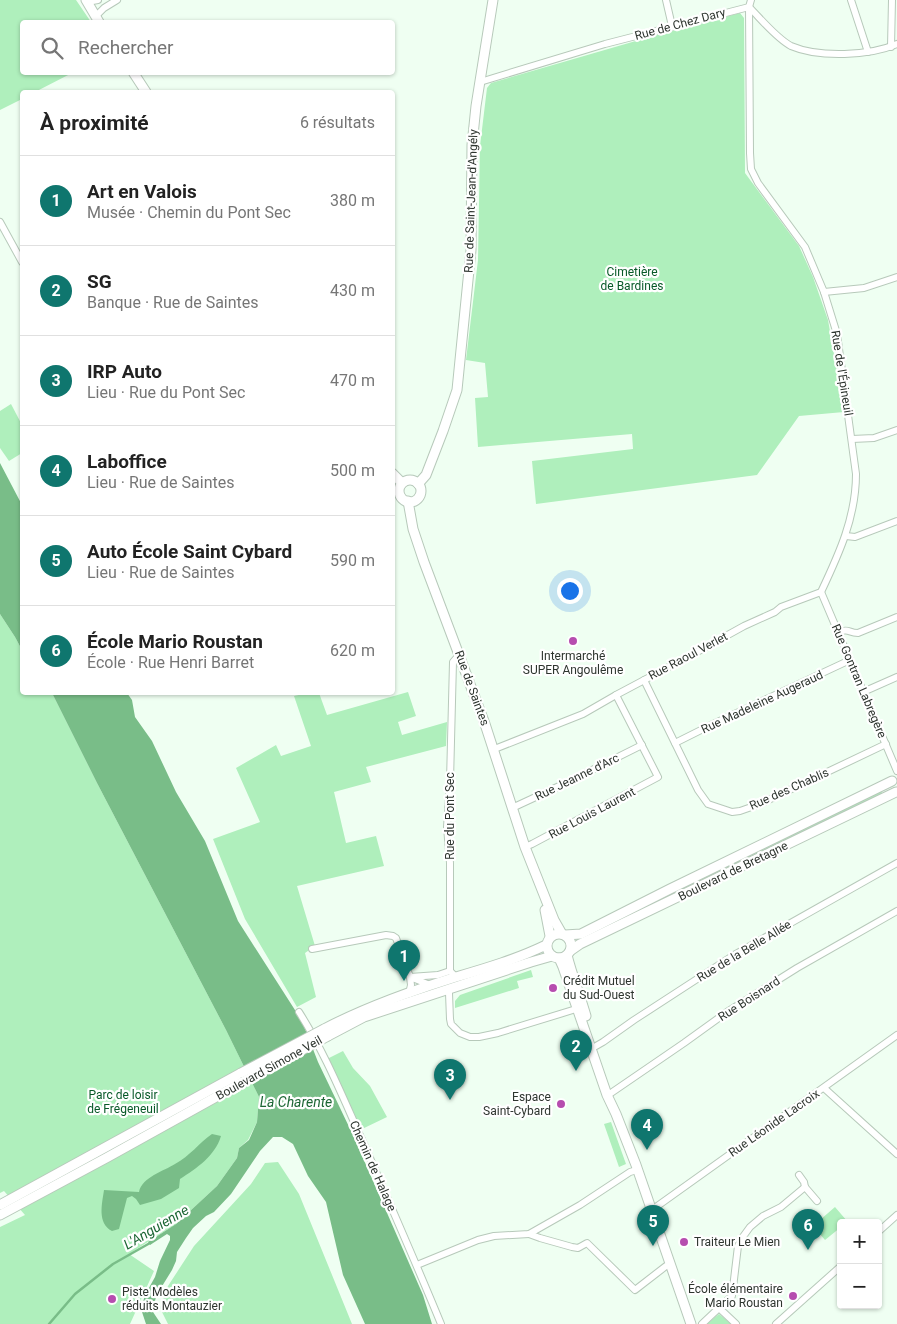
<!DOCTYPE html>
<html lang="fr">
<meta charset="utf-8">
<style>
body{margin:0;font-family:Roboto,sans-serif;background:#f6f6f6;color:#222}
.controls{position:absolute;right:15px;bottom:15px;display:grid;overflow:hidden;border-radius:5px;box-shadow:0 1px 4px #0004}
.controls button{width:45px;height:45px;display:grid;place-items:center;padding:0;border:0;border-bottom:1px solid #e0e0e0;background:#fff;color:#222;font:25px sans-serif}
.you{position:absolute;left:569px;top:590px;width:18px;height:18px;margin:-12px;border:4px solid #fff;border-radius:50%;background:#1a73e8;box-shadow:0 0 0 8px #1a73e833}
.badge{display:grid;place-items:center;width:32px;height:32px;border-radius:50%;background:#0f766e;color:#fff;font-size:16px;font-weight:700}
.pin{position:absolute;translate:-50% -41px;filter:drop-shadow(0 1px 2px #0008)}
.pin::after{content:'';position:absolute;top:26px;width:18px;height:15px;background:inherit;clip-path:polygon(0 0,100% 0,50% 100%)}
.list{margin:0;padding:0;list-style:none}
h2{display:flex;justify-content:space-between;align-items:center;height:65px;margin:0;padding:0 20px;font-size:21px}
h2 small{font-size:16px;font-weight:400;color:#767676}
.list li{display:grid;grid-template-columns:32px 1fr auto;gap:15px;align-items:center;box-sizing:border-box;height:90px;padding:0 20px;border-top:1px solid #e0e0e0}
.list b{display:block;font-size:19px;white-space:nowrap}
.list p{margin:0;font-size:16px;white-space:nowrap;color:#767676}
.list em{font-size:16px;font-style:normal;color:#767676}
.icon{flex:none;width:28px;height:28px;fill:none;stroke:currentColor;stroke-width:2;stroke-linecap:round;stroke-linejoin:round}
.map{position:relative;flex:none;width:897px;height:1324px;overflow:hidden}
.search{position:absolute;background:#fff;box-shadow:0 1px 4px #0004;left:20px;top:20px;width:375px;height:55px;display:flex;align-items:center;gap:12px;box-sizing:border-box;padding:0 18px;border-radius:5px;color:#767676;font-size:19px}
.panel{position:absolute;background:#fff;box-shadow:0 1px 4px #0004;left:20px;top:90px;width:375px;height:605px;border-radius:5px}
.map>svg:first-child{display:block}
.green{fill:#afefbc}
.water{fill:#79bd88}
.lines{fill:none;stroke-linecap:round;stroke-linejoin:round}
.stream{stroke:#79bd88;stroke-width:2.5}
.minor-casing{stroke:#b7c9ba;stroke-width:8}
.secondary-casing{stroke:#b7c9ba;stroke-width:11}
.minor{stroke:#fff;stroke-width:6}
.secondary{stroke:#fff;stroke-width:9}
.secondary-bridge-casing{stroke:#b7c9ba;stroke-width:11;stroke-linecap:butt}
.secondary-bridge{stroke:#fff;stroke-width:9}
.poi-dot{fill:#b64daf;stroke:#fff;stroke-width:2}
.labels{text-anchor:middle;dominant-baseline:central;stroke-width:4.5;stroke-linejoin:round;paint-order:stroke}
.street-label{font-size:12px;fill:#2e352f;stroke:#fff}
.park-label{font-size:12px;fill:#085928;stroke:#fff}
.poi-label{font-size:12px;fill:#2e352f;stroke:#fff;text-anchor:start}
.water-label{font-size:14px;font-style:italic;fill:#1c6634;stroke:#fff}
</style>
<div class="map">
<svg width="897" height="1324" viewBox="0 0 897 1324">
<rect width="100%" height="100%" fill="#effff2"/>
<!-- green -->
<g class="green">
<path d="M0 0H76L91 22H22V72L72 73 35 92H22V99L0 110Z"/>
<path d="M740 13 744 18 745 173 799 246 813 277 828 320 844 412 799 416 757 475 536 504 532 461 633 449 632 434 478 447 475 398 488 397 485 363 466 360 478 260 480 146 487 88 491 83 653 36Z"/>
<path d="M11 404 22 425V453L9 461 0 448V411Z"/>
<path d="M0 614 15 637 22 650V692L52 693 97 783 226 1030 259 1097 257 1122 248 1140 239 1148 237 1158 217 1186 176 1224 129 1254 154 1271 130 1324H0V1227L25 1215 4 1191 0 1193Z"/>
<path d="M408 692 416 716 398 722 402 735 447 722 446 746 366 767 371 782 334 792 346 843 376 836 384 866 297 886 315 946 305 953 316 997 297 1007 245 919 213 839 260 822 236 768 276 745 281 756 311 746 294 696 308 693H319L327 715Z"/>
<path d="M881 791 883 795 584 937 650 901Z"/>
<path d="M531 970 533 977 517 981 519 988 455 1008V1001L460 995Z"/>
<path d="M343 1051 353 1068 370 1086 387 1117 360 1130 327 1059Z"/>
<path d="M611 1122 626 1164 619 1167 604 1124Z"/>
<path d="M278 1162 299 1194 352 1324H168L160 1308 168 1286 194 1246 251 1184 265 1163Z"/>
<path d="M835 1207 847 1221 845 1223H841V1227L825 1240 813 1226Z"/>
<path d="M719 1314 731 1324H707Z"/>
</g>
<!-- water -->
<g class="water">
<path d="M0 463 22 505V650L15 637 0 614Z"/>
<path d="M52 693H127L132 700 135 717 152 741 176 792 205 841 238 921 302 1021 318 1062 352 1133 423 1295 432 1324H365L343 1275 326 1202 308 1176 293 1144 282 1137H273L260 1151 231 1194 214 1212 206 1216 193 1228 186 1238 177 1252 176 1261 172 1270 156 1296 153 1312 161 1324H146L141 1309 145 1295 155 1277 160 1261 170 1240V1236L167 1234 150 1245 148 1242 176 1224 217 1186 237 1158 239 1148 249 1140 257 1122 259 1097 226 1030 97 783Z"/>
<path d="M212 1134 221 1136C215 1156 197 1168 180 1179L179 1188 161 1199 140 1205 136 1199 132 1196 127 1198 119 1229 112 1231C97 1223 102 1204 104 1190L139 1192C142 1177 164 1171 175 1164 190 1156 199 1143 212 1134Z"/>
</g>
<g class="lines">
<!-- stream -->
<path class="stream" d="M49 1324 75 1294 113 1264 150 1243"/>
<!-- minor casing -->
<g class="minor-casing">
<g id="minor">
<path d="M666 0 672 26"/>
<path d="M851 0 868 52"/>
<path d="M87 2 98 0"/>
<path d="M749 7C761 19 776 38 791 46 819 58 870 56 897 44"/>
<path d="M96 16 104 8 117 0"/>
<path d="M891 47 892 0"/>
<path d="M480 82 605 44 749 7"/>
<path d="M0 222 22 262"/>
<path d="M824 292 864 288 897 277"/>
<path d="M852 439 874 438 897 430"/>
<path d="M846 536 855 537 897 521"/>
<path d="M821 592 897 771"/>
<path d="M838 632C850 628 848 633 858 633L897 617"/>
<path d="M644 680 698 790 708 804 732 812 740 811 760 804 886 744"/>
<path d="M863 692 897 677"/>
<path d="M675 743 713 724 850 660"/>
<path d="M492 750 583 714 616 695 697 652 744 626 775 612 781 607 821 592C839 554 856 517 856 474L837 334 824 292 805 247 758 183 751 169 750 153 749 7 751 0"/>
<path d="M512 808 568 782 642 745"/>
<path d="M525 847 532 844 658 777 616 695"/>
<path d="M312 949 386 935 393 936 396 938 410 977 438 975 450 971"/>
<path d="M456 977 450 971V863L447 827 450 781 453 662 459 655"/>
<path d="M448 989 449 993 450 1019 451 1024 460 1033 470 1037H479L498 1033 576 1009 580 1010"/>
<path d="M409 994 411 985 410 977 430 985"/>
<path d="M299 1012C325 1053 343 1098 363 1142 389 1202 416 1263 441 1324"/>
<path d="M596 1046 603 1042 634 1020 734 955 897 863"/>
<path d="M824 1088 897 1154"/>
<path d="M607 1095 611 1093 684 1043 727 1012 797 968 897 911"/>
<path d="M799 1175 804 1182 805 1187 817 1201"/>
<path d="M650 1209 656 1207 897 1035"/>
<path d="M878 1232 897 1215"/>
<path d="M529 1234 540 1238 572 1247 578 1248 587 1243 635 1290 666 1266 669 1265"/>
<path d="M417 1265 478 1240 494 1236 529 1234 580 1205 630 1172 637 1170"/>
<path d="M719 1308 732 1296 738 1246 742 1238 750 1227 763 1216 781 1207 805 1187"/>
<path d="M702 1324 719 1308 736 1324"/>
<path d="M776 1324 841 1266"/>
</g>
</g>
<!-- secondary casing -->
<g class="secondary-casing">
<g id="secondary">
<path d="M86 0 99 22"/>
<path d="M133 72 146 92"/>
<path d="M392 473 402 483"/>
<circle cx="410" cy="491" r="11"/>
<path d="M418 484 426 475 443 431 457 390 471 250 472 145 476 106 493 0"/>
<path d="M408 501 413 529 424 562 485 724 525 847 554 920 562 934"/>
<path d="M545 910 550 936"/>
<circle cx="559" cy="946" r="12"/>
<path d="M565 935 581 934 670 889 892 781"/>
<path d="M570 951 580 944 896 792"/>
<path d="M567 955C572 975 580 995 586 1016"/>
<path d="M559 958 563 967 607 1095 616 1114 636 1165 691 1324"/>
<path d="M324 1029C366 1007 411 991 456 977 487 968 517 959 546 945"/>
<path d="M328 1036 364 1017 531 962 552 956"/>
<path d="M0 1205 241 1073"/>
<path d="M0 1215 108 1157 243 1082"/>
</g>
</g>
<!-- minor -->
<use href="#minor" class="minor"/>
<!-- secondary -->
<use href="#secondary" class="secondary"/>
<!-- secondary-bridge casing -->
<g class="secondary-bridge-casing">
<g id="secondary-bridge">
<path d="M241 1073 324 1029"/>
<path d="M243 1082 328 1036"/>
</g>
</g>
<!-- secondary-bridge -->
<use href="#secondary-bridge" class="secondary-bridge"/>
</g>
<!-- markers -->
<g class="poi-dot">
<circle cx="573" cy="641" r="5"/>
<circle cx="553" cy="988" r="5"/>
<circle cx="561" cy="1104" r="5"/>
<circle cx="684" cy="1242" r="5"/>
<circle cx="793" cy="1296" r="5"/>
<circle cx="112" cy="1299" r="5"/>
</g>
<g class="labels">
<!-- street labels -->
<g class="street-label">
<text transform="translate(680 24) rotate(-15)">Rue de Chez Dary</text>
<text transform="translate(471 201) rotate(-88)">Rue de Saint-Jean-d'Angély</text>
<text transform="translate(842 373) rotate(81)">Rue de l'Épineuil</text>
<text transform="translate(688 656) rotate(-28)">Rue Raoul Verlet</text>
<text transform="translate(859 681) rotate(67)">Rue Gontran Labregère</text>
<text transform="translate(472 688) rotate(70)">Rue de Saintes</text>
<text transform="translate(762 702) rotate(-25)">Rue Madeleine Augeraud</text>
<text transform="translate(577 777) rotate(-26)">Rue Jeanne d'Arc</text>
<text transform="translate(789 789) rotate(-24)">Rue des Chablis</text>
<text transform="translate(592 813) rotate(-28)">Rue Louis Laurent</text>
<text transform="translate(450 816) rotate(-90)">Rue du Pont Sec</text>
<text transform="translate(733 871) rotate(-26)">Boulevard de Bretagne</text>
<text transform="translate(744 951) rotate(-31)">Rue de la Belle Allée</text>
<text transform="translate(749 999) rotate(-33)">Rue Boisnard</text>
<text transform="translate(269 1068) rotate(-29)">Boulevard Simone Veil</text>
<text transform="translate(774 1123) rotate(-35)">Rue Léonide Lacroix</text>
<text transform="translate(373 1166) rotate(66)">Chemin de Halage</text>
</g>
<!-- park labels -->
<g class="park-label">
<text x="632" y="272">Cimetière<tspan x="632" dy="14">de Bardines</tspan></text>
<text x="123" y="1095">Parc de loisir<tspan x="123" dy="14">de Frégeneuil</tspan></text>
</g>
<!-- poi labels -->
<g class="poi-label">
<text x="573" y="656" text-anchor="middle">Intermarché<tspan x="573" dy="14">SUPER Angoulême</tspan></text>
<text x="563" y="981">Crédit Mutuel<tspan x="563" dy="14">du Sud-Ouest</tspan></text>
<text x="551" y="1097" text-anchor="end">Espace<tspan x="551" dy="14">Saint-Cybard</tspan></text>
<text x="694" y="1242">Traiteur Le Mien</text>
<text x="783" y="1289" text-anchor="end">École élémentaire<tspan x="783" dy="14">Mario Roustan</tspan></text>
<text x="122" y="1292">Piste Modèles<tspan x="122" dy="14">réduits Montauzier</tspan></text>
</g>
<!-- water labels -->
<g class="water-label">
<text x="296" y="1102">La Charente</text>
<text transform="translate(156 1227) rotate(-31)">L'Anguienne</text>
</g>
</g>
</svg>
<div class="controls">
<button>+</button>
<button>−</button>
</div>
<div class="you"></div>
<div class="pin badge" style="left:404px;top:981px">1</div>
<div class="pin badge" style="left:576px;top:1071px">2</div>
<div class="pin badge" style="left:450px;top:1100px">3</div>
<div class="pin badge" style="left:647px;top:1150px">4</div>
<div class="pin badge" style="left:653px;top:1246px">5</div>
<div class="pin badge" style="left:808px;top:1250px">6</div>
<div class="search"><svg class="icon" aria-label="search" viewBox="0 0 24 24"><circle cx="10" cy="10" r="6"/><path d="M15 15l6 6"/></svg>Rechercher</div>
<section class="panel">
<h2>À proximité<small>6 résultats</small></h2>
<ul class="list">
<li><span class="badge">1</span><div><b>Art en Valois</b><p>Musée · Chemin du Pont Sec</p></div><em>380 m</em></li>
<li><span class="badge">2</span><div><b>SG</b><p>Banque · Rue de Saintes</p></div><em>430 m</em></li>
<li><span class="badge">3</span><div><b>IRP Auto</b><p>Lieu · Rue du Pont Sec</p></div><em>470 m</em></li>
<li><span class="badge">4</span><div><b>Laboffice</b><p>Lieu · Rue de Saintes</p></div><em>500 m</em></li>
<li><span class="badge">5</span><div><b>Auto École Saint Cybard</b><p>Lieu · Rue de Saintes</p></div><em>590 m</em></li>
<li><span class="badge">6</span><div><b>École Mario Roustan</b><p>École · Rue Henri Barret</p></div><em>620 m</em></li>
</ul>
</section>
</div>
